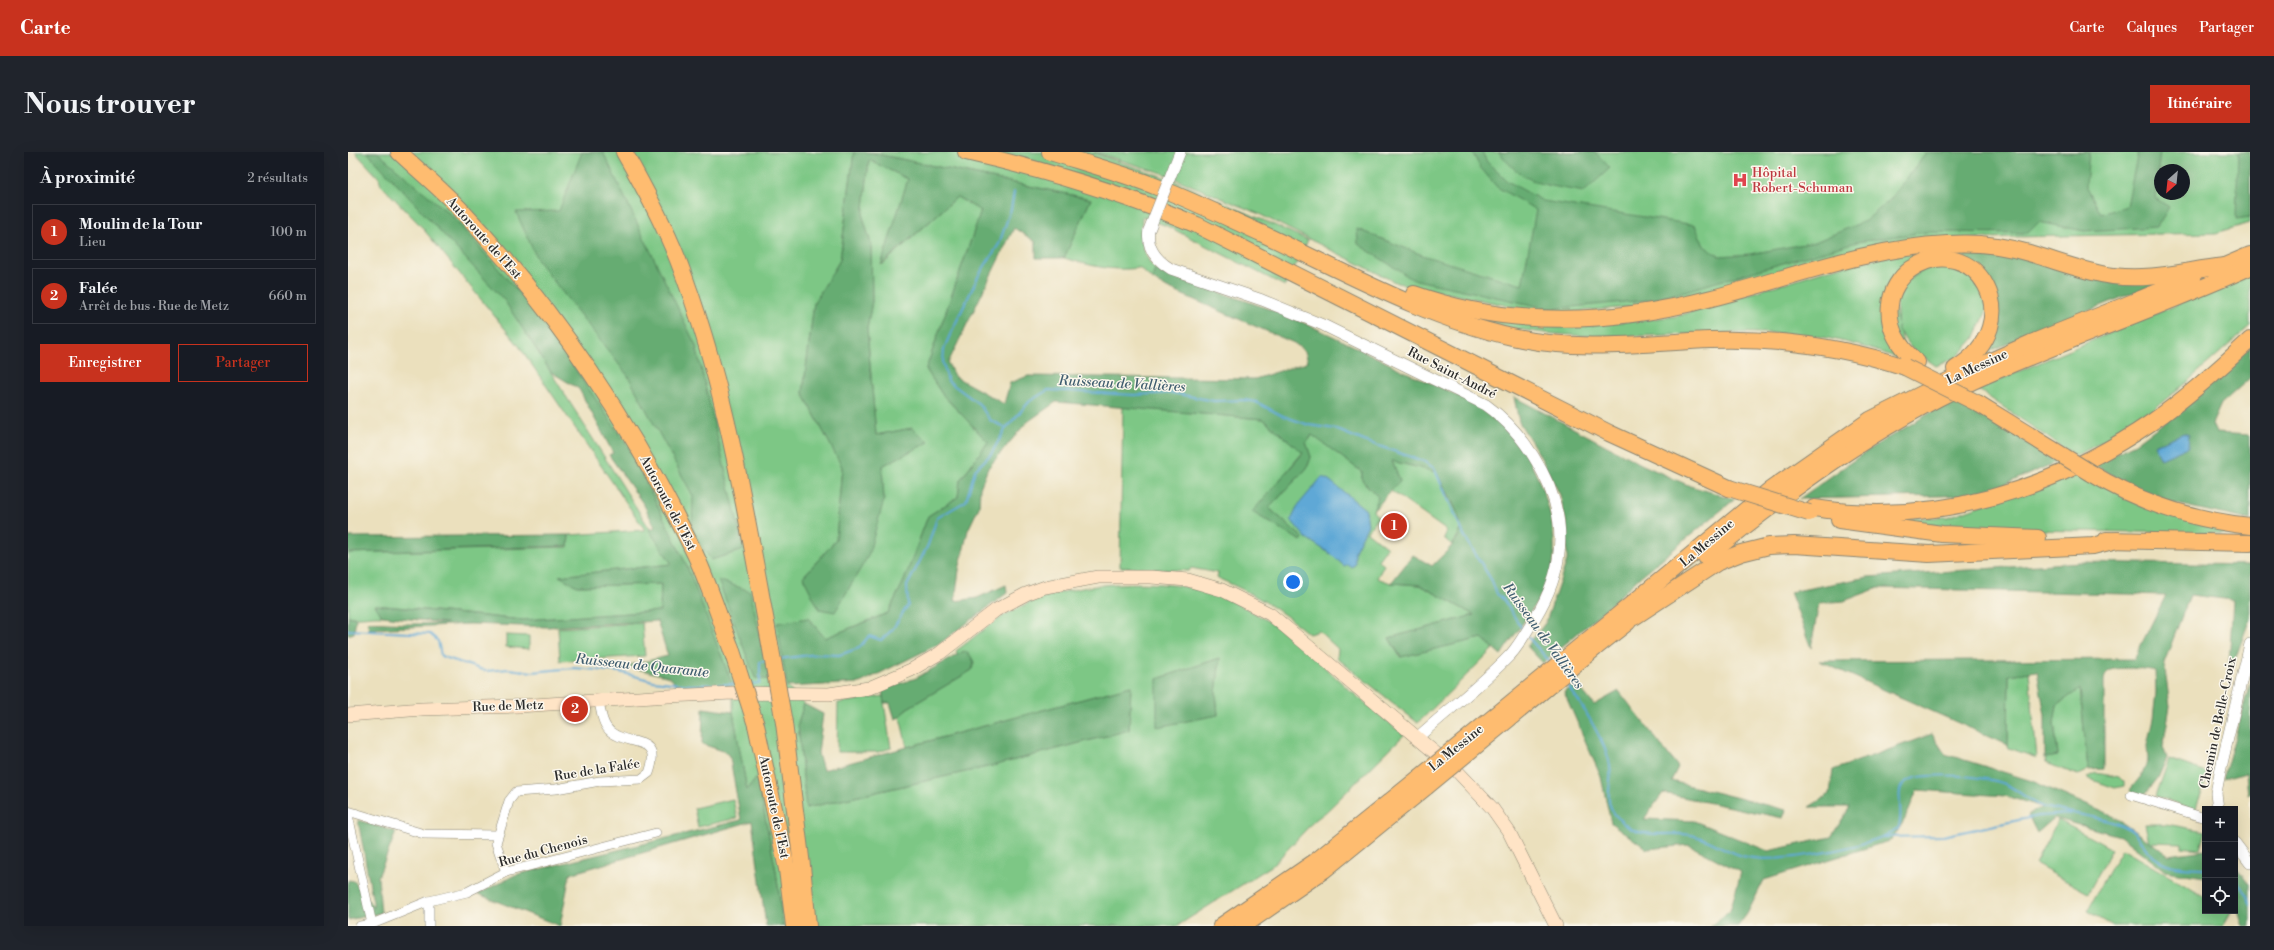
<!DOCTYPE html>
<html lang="fr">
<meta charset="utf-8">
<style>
body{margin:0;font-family:"Libre Bodoni",serif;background:#20242c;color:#f1f3f6}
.controls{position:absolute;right:12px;bottom:12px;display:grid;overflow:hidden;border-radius:0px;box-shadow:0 4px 16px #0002}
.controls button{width:36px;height:36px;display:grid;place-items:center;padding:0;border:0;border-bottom:1px solid #363941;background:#171b24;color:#f1f3f6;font:20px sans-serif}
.compass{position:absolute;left:1806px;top:12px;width:36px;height:36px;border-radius:50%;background:#171b24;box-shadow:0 4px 16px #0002;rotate:207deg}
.you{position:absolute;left:945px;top:430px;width:14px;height:14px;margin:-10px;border:3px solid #fff;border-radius:50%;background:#1a73e8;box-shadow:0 0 0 6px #1a73e833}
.badge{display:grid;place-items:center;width:26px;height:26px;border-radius:50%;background:#c8321e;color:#fff;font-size:13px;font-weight:700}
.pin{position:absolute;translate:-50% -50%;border:2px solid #fff;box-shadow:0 1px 4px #0006}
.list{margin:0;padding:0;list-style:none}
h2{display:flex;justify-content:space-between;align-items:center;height:52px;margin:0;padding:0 16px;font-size:17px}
h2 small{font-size:13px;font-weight:400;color:#9ea1a6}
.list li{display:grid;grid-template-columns:26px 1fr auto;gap:12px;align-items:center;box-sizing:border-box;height:56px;margin:0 8px 8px;padding:0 8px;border:1px solid #363941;border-radius:0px}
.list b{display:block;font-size:15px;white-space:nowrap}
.list p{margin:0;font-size:13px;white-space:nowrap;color:#9ea1a6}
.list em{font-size:13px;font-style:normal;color:#9ea1a6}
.actions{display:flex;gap:8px;padding:12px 16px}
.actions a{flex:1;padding:9px 0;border:1px solid #c8321e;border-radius:0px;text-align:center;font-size:14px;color:#c8321e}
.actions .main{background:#c8321e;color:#fff}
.icon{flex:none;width:22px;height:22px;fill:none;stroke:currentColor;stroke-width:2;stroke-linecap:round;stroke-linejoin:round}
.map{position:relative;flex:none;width:1902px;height:774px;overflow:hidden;border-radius:0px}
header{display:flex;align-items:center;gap:24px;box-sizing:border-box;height:56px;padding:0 20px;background:#c8321e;color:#fff}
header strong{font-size:19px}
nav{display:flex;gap:22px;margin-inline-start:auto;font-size:14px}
.intro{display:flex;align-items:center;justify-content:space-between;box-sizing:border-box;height:96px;padding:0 24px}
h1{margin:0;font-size:28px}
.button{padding:10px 18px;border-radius:0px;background:#c8321e;color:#fff;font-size:14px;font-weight:700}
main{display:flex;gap:24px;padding:0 24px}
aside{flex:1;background:#171b24;border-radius:0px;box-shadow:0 4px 16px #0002}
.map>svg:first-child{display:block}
.green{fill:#7dc785;stroke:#547958;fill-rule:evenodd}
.forest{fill:#66ac72;stroke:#486c4e}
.water{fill:#5ea8d6;stroke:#446a80}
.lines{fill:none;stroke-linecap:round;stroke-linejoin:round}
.stream{stroke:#5ea8d6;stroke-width:2}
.minor-casing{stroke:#8b8674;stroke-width:10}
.tertiary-casing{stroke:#8b8674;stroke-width:12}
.secondary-casing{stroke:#8b8674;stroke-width:14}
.motorway-casing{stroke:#8b8674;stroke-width:18}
.minor{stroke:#fff;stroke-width:9}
.tertiary{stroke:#fff;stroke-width:11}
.secondary{stroke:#ffe4c6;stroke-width:13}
.motorway{stroke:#febc70;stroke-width:16}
.tertiary-bridge-casing{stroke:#8b8674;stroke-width:12;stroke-linecap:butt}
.motorway-bridge-casing{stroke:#8b8674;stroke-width:18;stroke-linecap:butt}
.tertiary-bridge{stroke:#fff;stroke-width:11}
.motorway-bridge{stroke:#febc70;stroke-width:16}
.labels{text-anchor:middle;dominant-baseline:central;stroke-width:3;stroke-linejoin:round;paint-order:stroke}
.health-label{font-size:13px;fill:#be3a42;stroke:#fbf7ec;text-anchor:start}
.street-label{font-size:13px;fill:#2b2b2b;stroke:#fbf7ec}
.water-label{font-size:14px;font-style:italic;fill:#3f5d6f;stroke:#fbf7ec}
</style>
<header>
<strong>Carte</strong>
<nav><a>Carte</a><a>Calques</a><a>Partager</a></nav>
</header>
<div class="intro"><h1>Nous trouver</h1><a class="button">Itinéraire</a></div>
<main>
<aside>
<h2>À proximité<small>2 résultats</small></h2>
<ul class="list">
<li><span class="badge">1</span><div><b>Moulin de la Tour</b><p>Lieu</p></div><em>100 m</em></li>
<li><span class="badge">2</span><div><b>Falée</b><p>Arrêt de bus · Rue de Metz</p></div><em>660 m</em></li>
</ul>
<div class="actions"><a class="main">Enregistrer</a><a>Partager</a></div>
</aside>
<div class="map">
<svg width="1902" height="774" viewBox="0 0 1902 774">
<rect width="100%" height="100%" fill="#fbf7ec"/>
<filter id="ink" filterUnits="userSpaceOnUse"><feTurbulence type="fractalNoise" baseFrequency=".025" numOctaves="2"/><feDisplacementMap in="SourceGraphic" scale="8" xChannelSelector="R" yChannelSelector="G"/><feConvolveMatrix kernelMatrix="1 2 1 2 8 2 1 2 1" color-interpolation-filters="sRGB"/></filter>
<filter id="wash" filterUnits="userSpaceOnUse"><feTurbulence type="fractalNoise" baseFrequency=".012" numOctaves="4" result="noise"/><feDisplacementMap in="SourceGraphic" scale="16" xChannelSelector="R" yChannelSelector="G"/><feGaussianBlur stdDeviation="0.9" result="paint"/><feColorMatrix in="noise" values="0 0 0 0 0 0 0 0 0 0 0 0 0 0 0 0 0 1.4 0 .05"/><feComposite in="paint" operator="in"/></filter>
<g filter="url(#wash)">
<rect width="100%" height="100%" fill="#ebe0bd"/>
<!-- green -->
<g class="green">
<path d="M7 0H506L492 108 466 151 455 241 494 314 488 388 455 425 536 348 534 314 553 304 564 276 528 283 519 177 524 149 523 92 515 65 521 8 560 27 534 113 609 45 633 59 578 217 594 242 640 290 612 328 610 345 580 364 556 429 540 461 477 486 460 466 439 535 456 552 450 571 458 656 648 613 781 578 783 534 559 595 552 565 558 557 624 518 616 500 609 503 608 499C628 484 647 467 670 456 719 430 813 423 865 442 886 449 908 461 927 474 951 491 974 513 996 533 1015 550 1036 566 1056 583L979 659 966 669 925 713 829 774H435L428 719 409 626 399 639 385 560V534L283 299 106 67 324 412 212 424 229 434 313 432 312 459 175 468 28 453 34 464C23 463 11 467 0 464V401L220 395 221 383 297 378 171 194 72 73 33 33 31 26ZM872 506 868 541 870 563 809 527Z"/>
<path d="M519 0H743L827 29 960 88 937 134 819 74 794 65C793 85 793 102 807 117L804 127 791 116C765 120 740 113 716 106L743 47Z"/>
<path d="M746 0H1902V71L1868 81 1666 85 1536 90 1317 152 1201 162 1049 131 911 62 814 21ZM1812 18H1836V42H1812Z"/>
<path d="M1621 96 1617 107 1606 104 1541 136 1559 209C1526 198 1492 186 1457 183 1342 173 1221 203 1111 161L1226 175 1330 164 1481 117 1544 103Z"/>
<path d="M1583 114 1612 116 1633 134 1639 158 1626 187 1609 205 1588 214 1563 196 1550 178 1548 143 1556 131Z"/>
<path d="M1902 122V174L1840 229 1785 274 1727 304 1629 237Z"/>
<path d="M775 255 915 267 955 300 905 360 955 386 921 356 959 316 963 305 958 290 965 283 1014 320V328L1030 345 1025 359 1030 365 1019 380 1039 396 1030 408 1036 413 1029 426 1043 431 1072 433 1126 463 1041 486 1052 505 1134 486 1146 496 1070 571 989 506 990 497 971 479 961 482C933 458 904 440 869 426L870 421 843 416 841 419 772 415Z"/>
<path d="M1044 309 1088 320 1111 364 1112 380 1104 393 1096 386 1099 379 1043 339 1052 329Z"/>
<path d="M1725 321 1740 328 1902 378V382L1619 377 1530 367 1600 365Z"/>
<path d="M294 471 297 504 212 509 210 476Z"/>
<path d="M158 483 181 484V497L158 495Z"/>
<path d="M1681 520 1689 606 1661 596 1660 593 1661 523Z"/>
<path d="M1732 536 1740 618 1730 623 1698 611 1697 606 1710 603 1706 570 1709 553Z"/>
<path d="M535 544 543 596 530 600H489L490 551Z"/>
<path d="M1821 607 1861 621 1847 658 1808 644Z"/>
<path d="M1748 621 1771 625 1776 630V634L1767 636 1739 626Z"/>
<path d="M385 647 389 666 350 675 346 656Z"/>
<path d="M1710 668 1764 697 1740 741 1687 712Z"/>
<path d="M1797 672H1818L1857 679 1852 697 1834 695V691L1801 690Z"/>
<path d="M1774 697 1857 745V759L1883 760 1875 774H1765L1739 759Z"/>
</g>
<!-- forest -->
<g class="forest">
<path d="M19 0H29L104 64 189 161 283 299 339 414 385 534 332 538 322 525 277 514 320 504 309 469 199 475 123 472 21 477 19 470 60 472 99 471 34 464 27 453 175 468 312 459 313 432 229 434 211 424 324 412 301 378 307 375 296 353 261 303 265 301 231 237 203 220 156 148Z"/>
<path d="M234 0H255L348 194 396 398 363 408 344 380 345 344 280 224 190 109 168 60 211 59Z"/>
<path d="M506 0H519L743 47 716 106H688V90L666 76 600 211 606 224 656 252 662 231 680 224 907 227 960 210 957 199 946 191 819 136 804 127 807 117 822 124C856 136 892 146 926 159 972 176 1017 200 1062 222 1091 235 1123 247 1148 267 1184 296 1215 370 1204 417 1197 445 1169 478 1153 503L1134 486 1053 505 1041 486 1126 463 1072 433 1043 431 1065 403 1084 414C1093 404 1108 393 1112 380 1116 364 1095 334 1088 320L1044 309 1052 329 1025 359 1030 345 1014 328V320L964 283 958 290 963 305 959 316 921 356 955 386 953 389 904 360 955 301 915 267 708 250 678 271 640 316 632 336 631 355 620 378 611 418 607 449 629 446 658 433 659 441 591 492 512 531 439 535 429 471 460 466 477 486 540 461 556 429 580 364 610 345 612 328 640 290 594 242 578 217 633 59 609 45 533 113 560 27 521 8 515 65 523 92 524 149 519 177 528 283 564 276 581 290 534 314 536 348 520 404 487 460 471 457 455 425 488 388 494 315 455 241 466 151 492 108Z"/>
<path d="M1124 0H1134L1139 10 1159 29 1195 49 1347 73 1356 94 1371 104 1402 102 1467 90 1517 69 1541 49 1579 0H1741L1738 33 1753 62 1779 54 1790 0H1812L1807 46 1821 55 1809 75 1736 79 1691 70 1680 81 1579 80 1509 90 1309 147 1203 157 1064 127 1010 92 1009 77 1077 104 1174 133 1188 58 1149 35 1132 15Z"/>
<path d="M1151 0H1247L1262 16 1236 40C1196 32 1177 34 1151 0Z"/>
<path d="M1890 0H1902V65L1888 67Z"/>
<path d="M1621 96 1814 129 1642 199 1638 193 1650 164 1617 107Z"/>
<path d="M1902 194V226L1873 252 1864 272 1868 281 1902 283V368L1824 351 1791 338 1745 312 1787 292 1827 262Z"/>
<path d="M1166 245 1295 313 1342 334 1387 347 1293 424 1260 455 1195 511 1179 494 1198 470 1219 408V374L1212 343 1191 302 1171 270Z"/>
<path d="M1609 245 1709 310 1632 343 1451 347 1523 296Z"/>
<path d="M221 383 220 394 0 401V385Z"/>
<path d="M1732 410 1902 413V466L1880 527 1885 448 1842 443 1816 511 1822 554 1815 595 1819 606 1810 626 1795 645 1781 639 1793 624 1800 608 1799 593 1805 567 1808 540 1807 519C1799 516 1771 515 1763 518 1758 520 1757 524 1756 528V617L1740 618 1732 537 1709 553 1706 571 1710 604 1697 606V563L1689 519 1661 523 1660 593 1471 509 1786 507 1818 443 1530 436 1496 449 1471 451 1463 496 1442 440 1520 425Z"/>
<path d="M370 428 402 439 422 528 407 526Z"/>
<path d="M0 464 8 466 6 481 0 483Z"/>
<path d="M616 499 622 503 626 510 624 518 558 557 552 565 547 567 542 551H536L534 538 568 526Z"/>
<path d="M872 506 868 541 870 563 809 575V527Z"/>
<path d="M1228 531 1246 553 1271 539 1330 615 1323 629 1438 658 1435 666 1315 641 1296 667 1346 669 1420 699 1483 685 1502 655H1461L1482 642 1485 618 1584 582 1597 602 1684 629 1766 665 1821 703 1857 698V725L1817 719 1772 684 1706 666 1689 681 1680 663 1695 655 1657 644 1569 638 1557 667 1544 688 1416 728 1399 762 1390 774H1362L1382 759 1393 720 1341 693 1299 697 1263 671 1253 625 1216 540Z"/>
<path d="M1902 531V641L1900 643 1898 621 1875 627Z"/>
<path d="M783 534 781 578 648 613 458 656 450 571 456 552 475 562 470 601 475 618Z"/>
<path d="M355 556 385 560 399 638 409 625 428 719 435 774H418L404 669 222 722 212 774 130 742 167 723 393 668 382 606 378 600 354 592Z"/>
<path d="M10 668 48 680 30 725 33 761 0 768V728L6 729 26 756Z"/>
<path d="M1887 714 1902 732V774H1895L1887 748Z"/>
</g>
<!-- water -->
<g class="water">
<path d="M1836 281 1841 283 1840 295 1813 307 1806 293Z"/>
<path d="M974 325 981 328 1018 358 1020 373 1007 399V413L1003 415 999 412 996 414 984 403 958 386 943 368 951 352Z"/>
</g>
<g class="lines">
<!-- stream -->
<g class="stream">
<path d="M666 40 663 57 651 92 631 123 601 185 596 197 595 211 600 229 631 252 642 268 658 276 682 249 700 238 786 243 825 241 866 249 897 248 908 250 935 264 961 273 987 277 1016 289 1075 309 1086 316 1117 385 1144 429 1149 442 1155 447 1175 478"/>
<path d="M0 478 82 482 90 489 93 504 138 519 161 517 184 520 226 516 272 520 305 529 342 533 388 532"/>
<path d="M1180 485 1202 510"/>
<path d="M431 507 469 502 491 503 511 496 521 484 533 488 544 478 560 453 559 434 580 393 589 366 618 349 627 318 643 302 658 276"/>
<path d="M1216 530C1230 545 1260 594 1262 614 1265 631 1255 646 1266 661 1288 692 1312 678 1343 683 1364 687 1379 701 1399 705 1433 712 1521 695 1550 677 1557 662 1546 640 1556 631 1571 618 1640 624 1657 632 1671 638 1681 650 1696 655 1722 662 1758 665 1781 677 1791 682 1794 693 1801 700 1816 717 1836 715 1857 716"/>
<path d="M401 532 412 531V510L419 509"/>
<path d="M1535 685 1595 684 1690 664 1723 662"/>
<path d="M1887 728 1900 743 1902 753"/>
</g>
</g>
</g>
<g filter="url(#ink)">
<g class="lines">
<!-- minor casing -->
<g class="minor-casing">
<g id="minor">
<path d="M1783 643 1857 666"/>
<path d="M0 659 76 682 149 683"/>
<path d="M0 663 24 772 81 749 119 740 158 720 308 681"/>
<path d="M158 720 148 691 161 649 168 640 208 637 252 629 293 627 301 621C315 582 281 595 263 580 254 573 253 559 251 549"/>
<path d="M81 749V774"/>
<path d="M12 774 24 772"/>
</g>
</g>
<!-- tertiary casing -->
<g class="tertiary-casing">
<g id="tertiary">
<path d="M826 15 832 0"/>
<path d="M801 78C798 96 808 108 823 117L914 148 975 173 1138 253C1166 273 1187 302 1201 334 1222 385 1211 430 1182 474 1176 484 1170 494 1163 502 1135 532 1101 557 1070 585"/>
<path d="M1870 657 1868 641 1872 620 1902 492"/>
<path d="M1887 691 1902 711"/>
</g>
</g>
<!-- secondary casing -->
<g class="secondary-casing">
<path id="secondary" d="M0 563 74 557 171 554 320 544 385 541 481 542 521 536 563 518 592 501 648 458 678 442 697 435 750 425H803L840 428 874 438 922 462 1110 620 1144 656 1161 680 1208 774"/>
</g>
<!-- motorway casing -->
<g class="motorway-casing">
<g id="motorway">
<path d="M51 0C71 19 92 36 111 56 207 157 287 277 347 402 361 432 371 465 383 496"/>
<path d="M276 0C296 35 315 70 330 108 378 231 398 363 422 492"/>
<path d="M618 0C697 18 774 41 849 73L1261 281 1381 336"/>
<path d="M702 0C737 11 774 21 809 35 845 49 880 66 915 82 997 120 1076 165 1164 185 1228 200 1297 191 1362 188 1429 186 1492 194 1557 215"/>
<path d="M1867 118 1902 103"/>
<path d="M1066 142C1164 177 1265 172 1364 146 1442 126 1518 96 1599 92 1627 90 1654 93 1681 101 1709 109 1736 120 1765 124 1804 129 1839 118 1877 114"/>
<path d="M1569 210C1551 196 1539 176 1542 153 1543 139 1552 125 1563 117 1626 75 1685 170 1607 217"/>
<path d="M1631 252 1717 305"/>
<path d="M1743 321C1792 351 1846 368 1902 374"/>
<path d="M1466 356C1586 375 1705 338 1804 270 1839 246 1871 217 1902 188"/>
<path d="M1491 368 1594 382 1690 386"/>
<path d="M1758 388 1902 391"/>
<path d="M1358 405C1441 338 1528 274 1625 229 1716 188 1811 156 1902 115"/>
<path d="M1286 465 1370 410 1393 401 1421 394 1446 393 1581 402 1745 394 1769 388"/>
<path d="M1240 488 1422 338 1522 268 1620 219 1683 191 1845 126"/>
<path d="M1247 496 1280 470"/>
<path d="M436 571 454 714 460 774"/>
<path d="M408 573 439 717 446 774"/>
<path d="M873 774 968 709 1071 626"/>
<path d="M895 774 976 718 1078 635"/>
</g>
</g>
<!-- minor -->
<use href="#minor" class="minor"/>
<!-- tertiary -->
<use href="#tertiary" class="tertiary"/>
<!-- secondary -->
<use href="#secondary" class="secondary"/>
<!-- motorway -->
<use href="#motorway" class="motorway"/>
<!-- tertiary-bridge casing -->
<g class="tertiary-bridge-casing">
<path id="tertiary-bridge" d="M801 78 826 15"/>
</g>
<!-- motorway-bridge casing -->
<g class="motorway-bridge-casing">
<g id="motorway-bridge">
<path d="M1557 215 1631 252"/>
<path d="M1717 305 1743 321"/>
<path d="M1381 336 1461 361"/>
<path d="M422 492 436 571"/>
<path d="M383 496 408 573"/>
<path d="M1071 626 1240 488"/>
<path d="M1078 635 1247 496"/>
</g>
</g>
<!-- tertiary-bridge -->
<use href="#tertiary-bridge" class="tertiary-bridge"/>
<!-- motorway-bridge -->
<use href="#motorway-bridge" class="motorway-bridge"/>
</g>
</g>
<!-- icons -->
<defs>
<g id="hospital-bare" transform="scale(1.2)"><path d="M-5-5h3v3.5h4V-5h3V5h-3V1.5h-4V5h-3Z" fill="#e0444e" stroke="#fbf7ec" stroke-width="2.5" paint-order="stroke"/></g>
</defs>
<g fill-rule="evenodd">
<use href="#hospital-bare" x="1392" y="28"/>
</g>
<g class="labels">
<!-- health labels -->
<g class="health-label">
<text x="1404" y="21">Hôpital<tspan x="1404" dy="15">Robert-Schuman</tspan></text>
</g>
<!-- street labels -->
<g class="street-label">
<text transform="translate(136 86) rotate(48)">Autoroute de l’Est</text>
<text transform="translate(1629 215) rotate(-25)">La Messine</text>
<text transform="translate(1104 221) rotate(27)">Rue Saint-André</text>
<text transform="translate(320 351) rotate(62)">Autoroute de l’Est</text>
<text transform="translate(1359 391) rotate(-40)">La Messine</text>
<text transform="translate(160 554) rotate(-2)">Rue de Metz</text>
<text transform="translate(1870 571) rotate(-78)">Chemin de Belle-Croix</text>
<text transform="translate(1108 596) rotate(-39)">La Messine</text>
<text transform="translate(249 618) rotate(-9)">Rue de la Falée</text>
<text transform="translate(426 655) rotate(78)">Autoroute de l’Est</text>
<text transform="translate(195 699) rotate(-15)">Rue du Chenois</text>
</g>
<!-- water labels -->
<g class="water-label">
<text transform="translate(774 232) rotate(3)">Ruisseau de Vallières</text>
<text transform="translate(1195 484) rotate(54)">Ruisseau de Vallières</text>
<text transform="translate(294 514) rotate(6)">Ruisseau de Quarante</text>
</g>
</g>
</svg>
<div class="controls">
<button>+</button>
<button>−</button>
<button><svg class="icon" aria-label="locate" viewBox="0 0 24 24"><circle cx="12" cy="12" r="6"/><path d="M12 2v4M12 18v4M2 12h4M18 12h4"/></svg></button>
</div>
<svg class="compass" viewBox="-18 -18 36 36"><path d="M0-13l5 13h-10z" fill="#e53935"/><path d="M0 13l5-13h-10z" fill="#9ea1a6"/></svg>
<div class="you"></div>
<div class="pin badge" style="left:1046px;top:374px">1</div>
<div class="pin badge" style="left:227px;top:557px">2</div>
</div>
</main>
